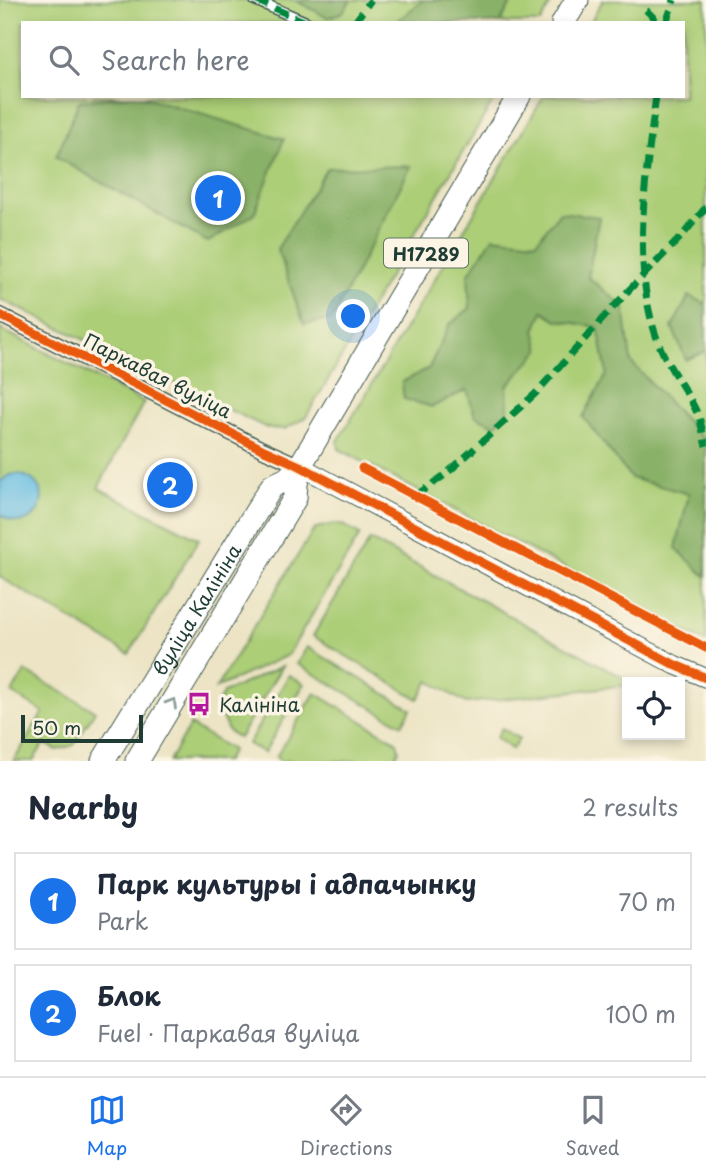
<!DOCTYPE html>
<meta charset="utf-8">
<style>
body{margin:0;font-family:"Playpen Sans",sans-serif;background:#f2f2f3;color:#1f2937}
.controls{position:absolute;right:21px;bottom:21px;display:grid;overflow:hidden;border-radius:0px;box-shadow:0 4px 10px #0003}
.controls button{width:63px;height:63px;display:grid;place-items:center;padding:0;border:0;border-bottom:2px solid #e0e1e3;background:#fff;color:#1f2937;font:35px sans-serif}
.scale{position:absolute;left:21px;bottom:18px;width:122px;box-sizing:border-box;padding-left:7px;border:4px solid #1f3d34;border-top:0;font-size:19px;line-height:24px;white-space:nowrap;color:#1f3d34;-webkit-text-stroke:5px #fcf5e5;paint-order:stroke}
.you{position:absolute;left:354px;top:317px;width:24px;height:24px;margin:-18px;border:5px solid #fff;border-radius:50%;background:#1a73e8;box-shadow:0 0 0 10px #1a73e833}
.badge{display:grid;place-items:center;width:46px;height:46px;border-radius:50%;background:#1a73e8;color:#fff;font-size:23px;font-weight:700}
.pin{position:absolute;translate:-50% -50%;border:4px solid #fff;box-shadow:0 2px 7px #0006}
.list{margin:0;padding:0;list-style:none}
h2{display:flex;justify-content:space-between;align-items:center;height:91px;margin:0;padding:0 28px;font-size:30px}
h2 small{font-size:23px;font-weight:400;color:#747a83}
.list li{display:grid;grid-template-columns:46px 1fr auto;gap:21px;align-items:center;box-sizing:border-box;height:98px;margin:0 14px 14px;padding:0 14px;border:2px solid #e0e1e3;border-radius:0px}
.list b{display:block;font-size:26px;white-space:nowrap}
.list p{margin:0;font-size:23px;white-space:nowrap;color:#747a83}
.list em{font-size:23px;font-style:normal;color:#747a83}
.icon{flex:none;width:38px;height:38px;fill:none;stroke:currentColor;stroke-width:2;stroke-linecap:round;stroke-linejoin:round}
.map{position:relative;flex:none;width:706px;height:761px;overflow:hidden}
.search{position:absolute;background:#fff;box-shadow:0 4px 10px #0003;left:21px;right:21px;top:21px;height:77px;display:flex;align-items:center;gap:18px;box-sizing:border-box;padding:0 24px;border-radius:0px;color:#747a83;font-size:26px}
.sheet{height:315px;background:#fff}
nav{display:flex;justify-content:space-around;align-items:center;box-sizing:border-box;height:98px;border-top:2px solid #e0e1e3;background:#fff;font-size:19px;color:#747a83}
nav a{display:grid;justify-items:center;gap:4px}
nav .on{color:#1a73e8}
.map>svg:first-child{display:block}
.green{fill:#acce77;stroke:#668656;stroke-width:2}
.forest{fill:#89b168;stroke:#54774e;stroke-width:2}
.water{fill:#66bde3;stroke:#427d8c;stroke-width:2}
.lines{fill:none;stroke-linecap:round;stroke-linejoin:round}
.pedestrian-casing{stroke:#3e564a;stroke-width:13}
.minor-casing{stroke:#3e564a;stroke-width:17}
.tertiary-casing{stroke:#3e564a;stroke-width:20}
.primary-casing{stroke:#3e564a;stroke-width:25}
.pedestrian{stroke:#fff;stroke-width:10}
.minor{stroke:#fff;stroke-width:14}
.tertiary{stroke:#fff;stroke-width:18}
.primary{stroke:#fff;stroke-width:23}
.quiet{stroke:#00873e;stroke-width:7;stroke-dasharray:14 7;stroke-linecap:butt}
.cycleway-casing{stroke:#fcf5e5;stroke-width:13}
.cycleway{stroke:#e8590c;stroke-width:9}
.oneway{stroke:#8f9e9a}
.labels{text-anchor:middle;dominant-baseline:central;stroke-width:7;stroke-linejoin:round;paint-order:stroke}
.shield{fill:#fcf5e5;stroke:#617469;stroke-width:2}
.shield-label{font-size:18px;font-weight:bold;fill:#1f3d34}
.street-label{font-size:19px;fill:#1f3d34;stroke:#fcf5e5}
.poi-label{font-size:19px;fill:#1f3d34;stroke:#fcf5e5;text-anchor:start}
</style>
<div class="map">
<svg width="706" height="761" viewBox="0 0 706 761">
<rect width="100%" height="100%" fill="#fcf5e5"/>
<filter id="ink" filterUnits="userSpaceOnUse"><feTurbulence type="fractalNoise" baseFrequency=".0143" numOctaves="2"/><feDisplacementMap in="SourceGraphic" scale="14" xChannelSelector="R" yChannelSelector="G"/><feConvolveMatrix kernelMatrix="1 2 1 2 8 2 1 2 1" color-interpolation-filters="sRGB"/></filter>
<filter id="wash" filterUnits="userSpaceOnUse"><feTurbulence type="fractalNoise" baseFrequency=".00686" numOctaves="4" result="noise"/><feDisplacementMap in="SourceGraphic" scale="28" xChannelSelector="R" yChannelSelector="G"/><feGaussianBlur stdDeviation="1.57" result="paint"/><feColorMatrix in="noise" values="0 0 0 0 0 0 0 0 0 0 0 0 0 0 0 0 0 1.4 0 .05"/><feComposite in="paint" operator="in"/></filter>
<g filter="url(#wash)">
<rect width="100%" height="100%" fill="#ece4c4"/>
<!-- green -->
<g class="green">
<path d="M0 0H553L540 23H23V96H496L306 417 285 429 267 428 0 299Z"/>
<path d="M603 0H706V642L339 449 338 441 544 96H683V23H590Z"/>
<path d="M0 329 144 402 98 488 199 539 129 654 0 577Z"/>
<path d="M334 524 345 526 360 535 288 655 216 688 311 534 316 528Z"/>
<path d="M370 540 630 681 627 685 466 703 429 681 418 699 313 636Z"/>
<path d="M307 647 411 709 402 725 297 664Z"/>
<path d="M282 666 239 738 228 731 217 705 223 693Z"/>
<path d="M25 671 95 711 74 745 57 750 44 743 33 761H14L43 712 12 693Z"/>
<path d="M289 675 304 684 264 753 248 744Z"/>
<path d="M315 693 397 742 399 751 392 761H281L276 757Z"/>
<path d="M190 725 232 750 226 761H169Z"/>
<path d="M502 728 519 739 512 749 496 738Z"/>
</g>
<!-- forest -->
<g class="forest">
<path d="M295 0H351L343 12 328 18Z"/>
<path d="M423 0H513L500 23H395Z"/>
<path d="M132 96H141L284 139 254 214 208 242 56 157 79 101Z"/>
<path d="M411 166 332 320 304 324 277 249 327 168Z"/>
<path d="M560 212 599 217 588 277 624 307 631 362 706 442V577L676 548 689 494 631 478 583 417 607 374 598 327 557 320 543 311 535 330 540 350 507 386 508 411 495 425 475 416 467 390 432 407 404 399 402 382 429 368 449 325 470 308 468 275 493 237 536 242Z"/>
<path d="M689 296 706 304V351L686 360 672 327Z"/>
</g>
<!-- water -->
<path class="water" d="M18 474C64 483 35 543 0 514V482L9 475Z"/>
</g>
<g filter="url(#ink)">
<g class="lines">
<!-- pedestrian casing -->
<g class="pedestrian-casing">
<path id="pedestrian" d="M255 0 308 23"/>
</g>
<!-- minor casing -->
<g class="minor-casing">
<path id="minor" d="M0 315 262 449 300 466"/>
</g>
<!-- tertiary casing -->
<g class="tertiary-casing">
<path id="tertiary" d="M300 466 675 665 706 678"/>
</g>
<!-- primary casing -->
<g class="primary-casing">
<g id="primary">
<path d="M563 23 577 0"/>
<path id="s1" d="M103 761 272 486 287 479 300 466 519 96"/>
<path d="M137 761 295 498 296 484 300 466"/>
</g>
</g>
<!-- pedestrian -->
<use href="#pedestrian" class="pedestrian"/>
<!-- minor -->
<use href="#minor" class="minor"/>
<!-- tertiary -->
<use href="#tertiary" class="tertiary"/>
<!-- primary -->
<use href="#primary" class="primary"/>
<!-- quiet -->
<g class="quiet">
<path d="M255 0 308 23"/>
<path d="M646 10 659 23"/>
<path d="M354 23 371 0"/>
<path d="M666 23 674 0"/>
<path d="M656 96C646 176 629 273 661 349 671 372 688 392 698 415 702 424 703 436 706 446"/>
<path d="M415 496 445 475 535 394 628 291 682 236 706 207"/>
</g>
<!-- cycleway casing -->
<g class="cycleway-casing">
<g id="cycleway">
<path d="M0 315 262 449 300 466 675 665 706 678"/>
<path d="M362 468 706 648"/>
</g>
</g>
<!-- cycleway -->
<use href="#cycleway" class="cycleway"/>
</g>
<!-- one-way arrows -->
<defs><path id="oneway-chevron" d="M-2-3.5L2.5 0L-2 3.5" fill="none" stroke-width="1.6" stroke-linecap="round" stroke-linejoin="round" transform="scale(1.75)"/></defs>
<use class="oneway" href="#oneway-chevron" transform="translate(172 703) rotate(-59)"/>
</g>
<!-- icons -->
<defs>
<g id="bus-bare" transform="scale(1.89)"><path d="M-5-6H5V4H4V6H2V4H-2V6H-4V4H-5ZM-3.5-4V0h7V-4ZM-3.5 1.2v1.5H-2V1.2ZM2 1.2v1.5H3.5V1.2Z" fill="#b5179e" stroke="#fcf5e5" stroke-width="2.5" paint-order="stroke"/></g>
</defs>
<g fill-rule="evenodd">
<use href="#bus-bare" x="199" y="704"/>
</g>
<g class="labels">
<!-- shield labels -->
<rect class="shield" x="384" y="238.5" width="84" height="29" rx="5"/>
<g class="shield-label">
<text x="426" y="253">Н17289</text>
</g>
<!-- street labels -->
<g class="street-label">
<text transform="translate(158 375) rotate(27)">Паркавая вуліца</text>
<text stroke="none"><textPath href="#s1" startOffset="178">вуліца Калініна</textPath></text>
</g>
<!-- poi labels -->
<g class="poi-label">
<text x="219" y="704">Калініна</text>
</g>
</g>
</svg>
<div class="controls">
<button><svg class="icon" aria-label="locate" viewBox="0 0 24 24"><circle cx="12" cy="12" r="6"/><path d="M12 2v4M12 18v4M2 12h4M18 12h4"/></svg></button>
</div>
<div class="scale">50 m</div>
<div class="you"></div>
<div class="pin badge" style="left:218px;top:198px">1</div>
<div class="pin badge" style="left:170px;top:485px">2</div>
<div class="search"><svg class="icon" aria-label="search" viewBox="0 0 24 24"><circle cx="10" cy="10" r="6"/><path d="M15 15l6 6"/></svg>Search here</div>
</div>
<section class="sheet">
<h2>Nearby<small>2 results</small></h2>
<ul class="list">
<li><span class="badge">1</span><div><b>Парк культуры і адпачынку</b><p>Park</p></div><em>70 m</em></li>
<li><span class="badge">2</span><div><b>Блок</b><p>Fuel · Паркавая вуліца</p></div><em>100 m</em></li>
</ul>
</section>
<nav>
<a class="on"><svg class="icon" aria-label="map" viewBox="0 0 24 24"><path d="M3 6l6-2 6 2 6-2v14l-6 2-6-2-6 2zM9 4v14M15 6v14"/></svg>Map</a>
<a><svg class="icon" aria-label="directions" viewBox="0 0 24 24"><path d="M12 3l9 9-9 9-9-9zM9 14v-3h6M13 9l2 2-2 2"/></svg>Directions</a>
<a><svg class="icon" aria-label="saved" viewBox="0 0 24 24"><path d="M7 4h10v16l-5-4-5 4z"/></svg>Saved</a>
</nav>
